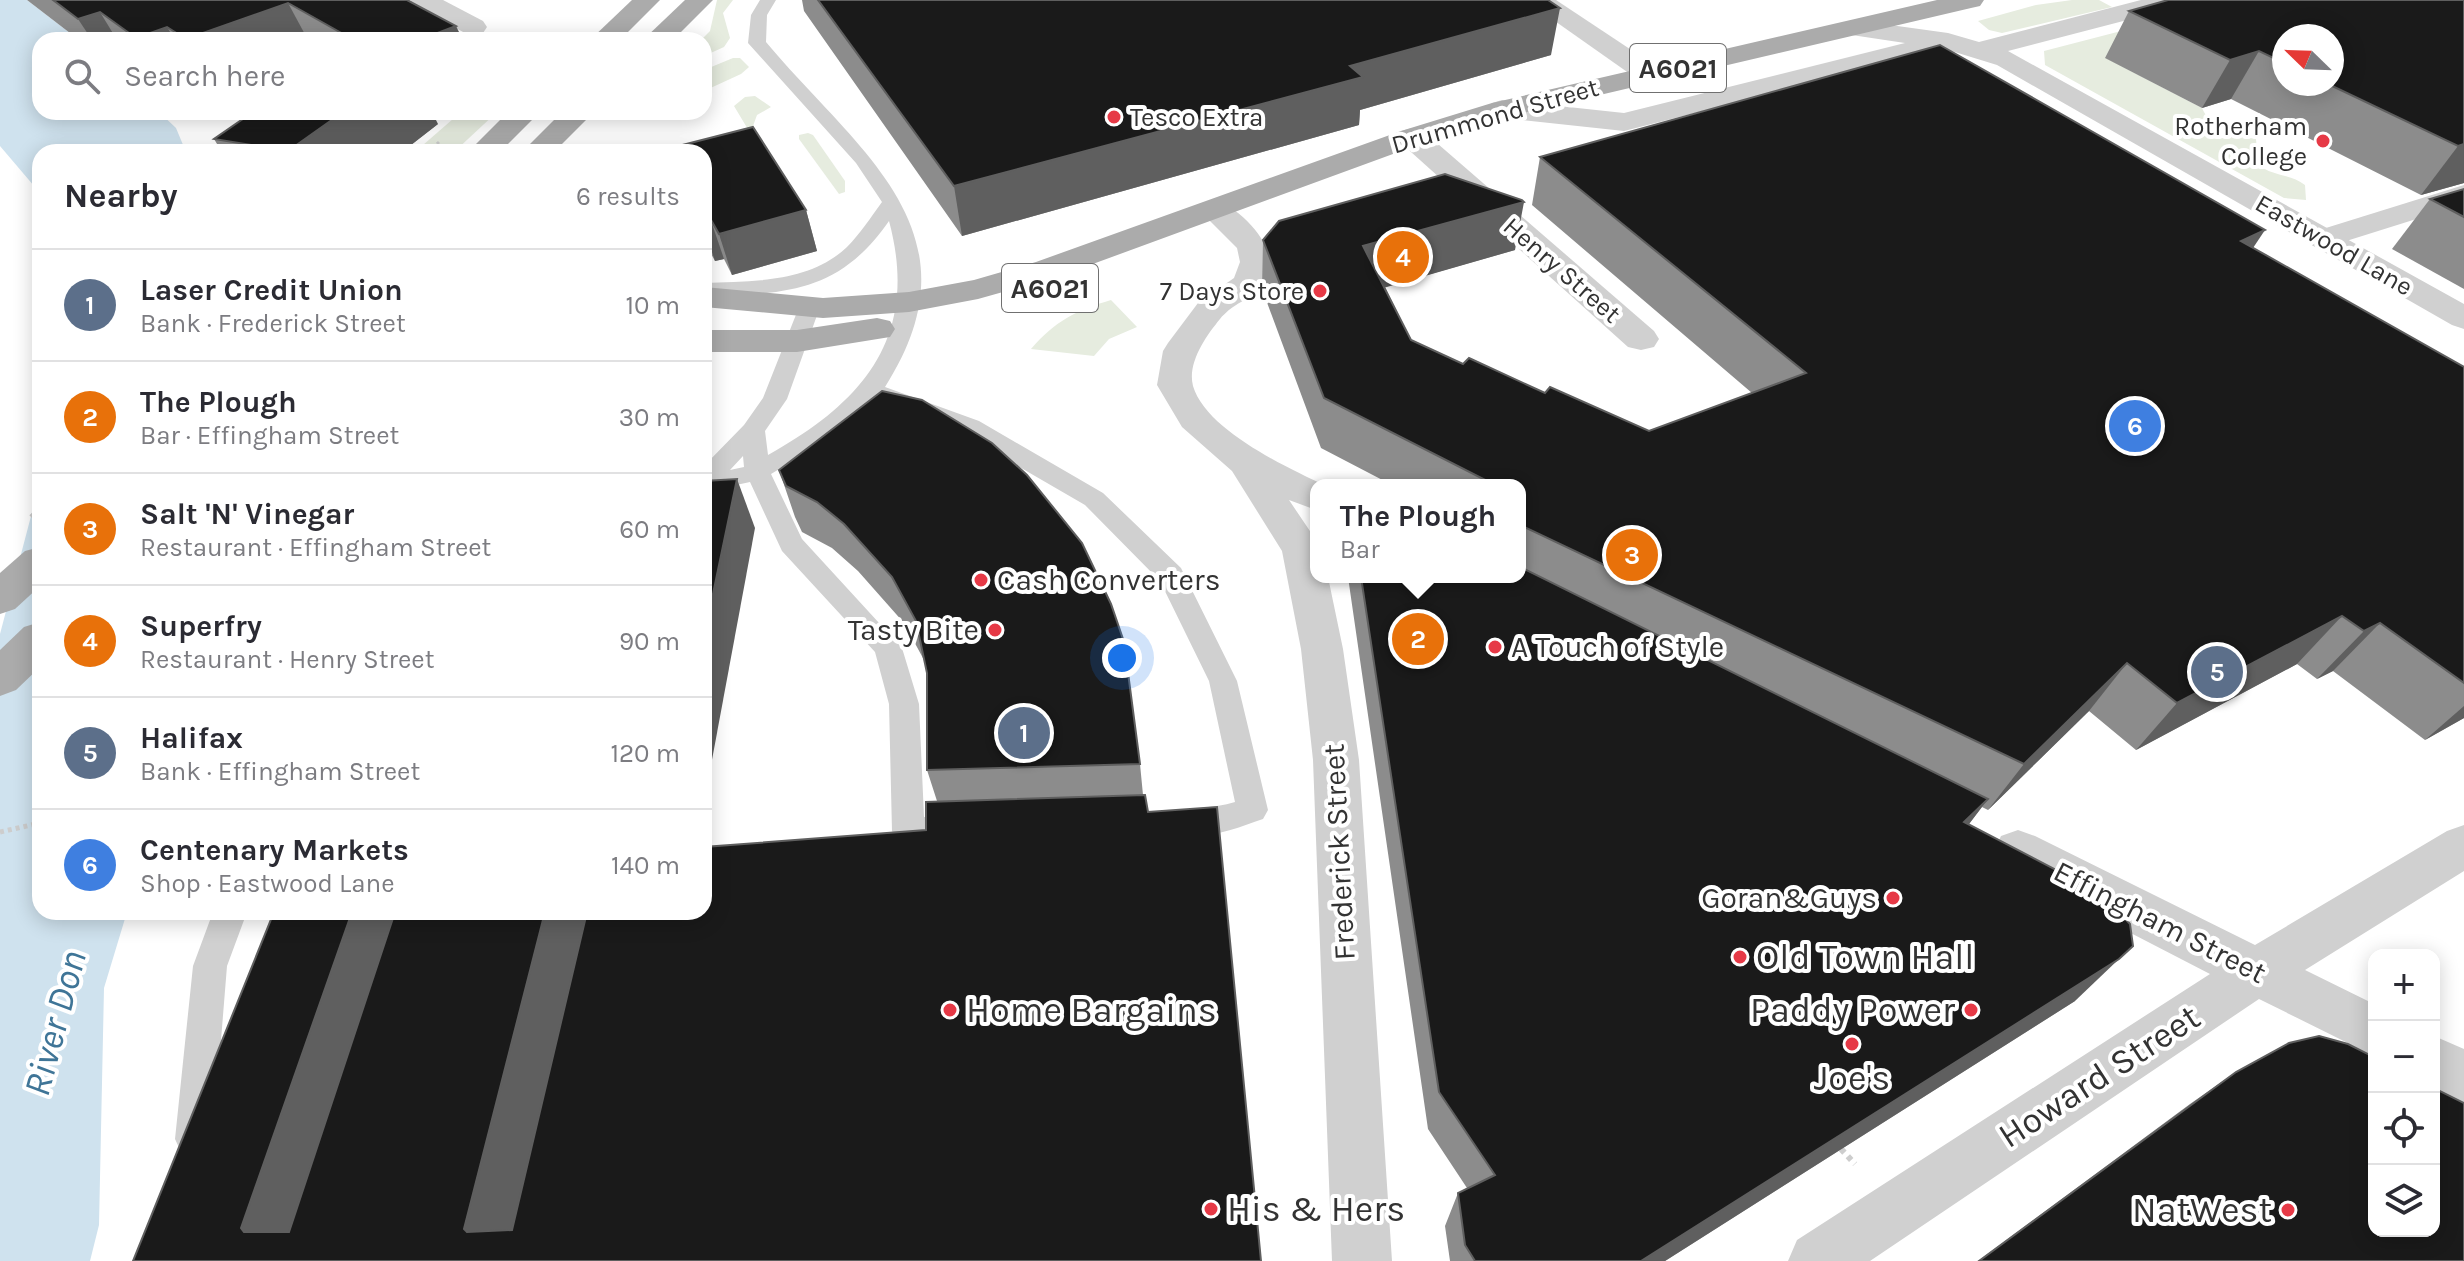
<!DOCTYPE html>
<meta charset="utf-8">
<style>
body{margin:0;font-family:Karla,sans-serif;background:#f2f2f3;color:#2b2b33}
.controls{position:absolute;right:24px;bottom:24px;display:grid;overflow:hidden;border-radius:16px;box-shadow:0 4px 20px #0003}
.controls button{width:72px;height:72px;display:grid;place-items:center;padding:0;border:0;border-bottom:2px solid #e1e1e2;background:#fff;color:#2b2b33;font:40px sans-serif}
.compass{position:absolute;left:2272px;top:24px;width:72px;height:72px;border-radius:50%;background:#fff;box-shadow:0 4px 20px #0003;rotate:293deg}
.you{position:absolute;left:1122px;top:658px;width:28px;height:28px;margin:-20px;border:6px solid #fff;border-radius:50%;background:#1a73e8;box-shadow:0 0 0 12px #1a73e833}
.badge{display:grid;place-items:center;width:52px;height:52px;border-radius:50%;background:#ea580c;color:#fff;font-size:26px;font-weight:700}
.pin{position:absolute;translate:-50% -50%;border:4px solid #fff;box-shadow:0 2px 8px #0006}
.popup{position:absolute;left:1310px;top:479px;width:216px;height:104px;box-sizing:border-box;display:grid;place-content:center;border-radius:16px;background:#fff;filter:drop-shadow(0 2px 6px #0005);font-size:26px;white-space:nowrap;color:#7c7c81}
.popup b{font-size:30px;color:#2b2b33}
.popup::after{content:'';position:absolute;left:50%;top:100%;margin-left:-16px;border:16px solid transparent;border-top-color:#fff}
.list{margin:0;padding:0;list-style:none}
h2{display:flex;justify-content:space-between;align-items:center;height:104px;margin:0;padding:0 32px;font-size:34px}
h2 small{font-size:26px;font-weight:400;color:#7c7c81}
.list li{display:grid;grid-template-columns:52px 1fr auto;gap:24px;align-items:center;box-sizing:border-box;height:112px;padding:0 32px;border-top:2px solid #e1e1e2}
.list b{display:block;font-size:30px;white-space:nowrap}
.list p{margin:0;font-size:26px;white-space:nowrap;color:#7c7c81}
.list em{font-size:26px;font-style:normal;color:#7c7c81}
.icon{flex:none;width:44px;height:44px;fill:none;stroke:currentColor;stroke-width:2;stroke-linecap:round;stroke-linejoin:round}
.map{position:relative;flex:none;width:2464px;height:1261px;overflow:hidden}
.search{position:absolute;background:#fff;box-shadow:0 4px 20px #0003;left:32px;top:32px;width:680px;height:88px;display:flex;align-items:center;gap:20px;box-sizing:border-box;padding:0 28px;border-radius:24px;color:#7c7c81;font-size:30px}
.panel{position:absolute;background:#fff;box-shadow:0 4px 20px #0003;left:32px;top:144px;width:680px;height:776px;border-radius:24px}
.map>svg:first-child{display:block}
.green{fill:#e6ecdf}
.water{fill:#cfe2ee}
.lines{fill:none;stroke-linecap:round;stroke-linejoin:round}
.path-far2{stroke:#cdcdcd;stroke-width:3;stroke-dasharray:3 3;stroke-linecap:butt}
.path-far1{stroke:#cdcdcd;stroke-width:5;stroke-dasharray:4 4;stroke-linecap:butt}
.path{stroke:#cdcdcd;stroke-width:6;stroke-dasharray:5 5;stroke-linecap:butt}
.service{fill:#d0d0d0;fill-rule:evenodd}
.pedestrian{fill:#d0d0d0;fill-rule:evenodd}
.minor{fill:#d0d0d0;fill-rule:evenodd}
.primary{fill:#ababab;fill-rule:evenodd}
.wall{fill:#8c8c8c;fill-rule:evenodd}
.shaded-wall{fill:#5f5f5f}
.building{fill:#1a1a1a;stroke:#5f5f5f;stroke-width:2}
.poi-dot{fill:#e63946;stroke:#fff;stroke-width:3}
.labels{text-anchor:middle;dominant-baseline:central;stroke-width:8;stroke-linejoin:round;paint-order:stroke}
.far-street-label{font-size:26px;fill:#333;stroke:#fff}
.far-poi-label{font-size:26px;fill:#333;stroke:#fff;text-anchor:end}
.shield{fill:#fff;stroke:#707070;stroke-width:2}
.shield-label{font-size:28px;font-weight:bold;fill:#333}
.poi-label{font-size:30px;fill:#333;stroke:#fff;text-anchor:start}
.street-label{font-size:30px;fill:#333;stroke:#fff}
.near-poi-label{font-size:36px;fill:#333;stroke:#fff;text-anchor:start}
.near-street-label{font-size:36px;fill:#333;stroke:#fff}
.near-water-label{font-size:38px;font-style:italic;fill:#3f7597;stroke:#fff}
</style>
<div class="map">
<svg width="2464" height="1261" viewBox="0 0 2464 1261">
<rect width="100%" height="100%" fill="#fff"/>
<!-- green -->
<g class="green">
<path d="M717 0H733L723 13 730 38 724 47 704 56V40H701L710 31Z"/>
<path d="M2072 0H2099L2112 7 2002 33 1989 30 1978 21 2036 5Z"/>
<path d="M2125 30 2106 58 2202 108C2211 129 2234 135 2256 139L2258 164C2272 177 2290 173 2305 185L2306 200 2284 198 2045 65 2044 51Z"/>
<path d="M733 58H740L749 67 741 74 704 91V70Z"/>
<path d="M755 96 771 107 757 115 753 126 768 149 761 151 734 106 745 97Z"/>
<path d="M461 112H497L454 152H415Z"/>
<path d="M808 133 813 135 845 181V192L839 194 799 139V135Z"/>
<path d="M1111 300 1137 327 1109 339 1094 356 1031 349C1055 321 1077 310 1111 300Z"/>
</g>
<!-- water -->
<g class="water">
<path d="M0 0H27L79 40H40V112H159L176 128 186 152H40V193L0 146Z"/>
<path d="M40 482V912H127L104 988 99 1225 90 1261H0V634Z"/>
</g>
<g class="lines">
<!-- path-far2 -->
<g class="path-far2">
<path d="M544 40 558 35"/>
<path d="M428 152 439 142"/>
</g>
<!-- path-far1 -->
<g class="path-far1">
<path d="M31 517 40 509"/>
<path d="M0 832 40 823"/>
</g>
<!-- path -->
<path class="path" d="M1841 1149 1855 1164"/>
<!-- service -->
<g class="service">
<path d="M760 0H776L767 15 766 42C856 150 985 231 885 387L979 421 1103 493 1181 568 1237 681 1268 810 1263 819C1234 829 1201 843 1171 832L1166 823 1171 814C1191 806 1213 809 1235 802L1209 681 1160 581 1085 505 961 433 875 400 826 441 771 474 802 539 902 648 919 704 924 817H944L955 820 960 830 955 840C937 846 915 847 897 841L892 831 889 704 875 652 782 551 750 482 704 492V466L744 425 763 398 801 302H817L820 307 787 399 765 431 768 455C864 402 920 336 889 221 838 294 786 293 704 297V283C753 281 809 283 847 247 860 234 871 217 882 202L856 163 748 43 751 15ZM743 456 744 467 730 470Z"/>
<path d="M213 912H247L227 966 213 1139 207 1152 194 1158 181 1152 175 1139 193 966Z"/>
</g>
<!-- pedestrian -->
<g class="pedestrian">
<path d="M2464 185V204L2324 248 2313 246 2308 239 2313 232Z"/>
<path d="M1213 200C1239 206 1266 237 1272 262 1258 306 1244 292 1220 319 1206 336 1187 363 1193 386 1206 430 1286 467 1324 485H1316V510L1289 500 1316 540V577H1328L1343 649 1359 760 1392 1261H1332L1313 760 1301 649 1282 551 1232 471 1182 427 1157 385 1163 351 1168 343 1198 303 1234 278 1240 262 1237 248 1198 209 1202 203Z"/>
<path d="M2464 825V871L2305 970 2374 1004V1056L2259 999 1870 1261H1788L1797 1240 2210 974 2001 866 1994 851 2001 836 2018 830 2035 836 2255 945 2447 831Z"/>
<path d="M2434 1036 2464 1049V1104L2434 1091Z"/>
</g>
<!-- minor -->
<g class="minor">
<path d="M410 0H443L483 21 487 27 483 33H465L414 6Z"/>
<path d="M1525 0H1556L1660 69 1664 75 1660 81 1650 83 1640 81Z"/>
<path d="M2141 0H2185L2181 6 2008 51 2464 304V329L2452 325 1997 65 1945 49 1624 131 1502 118 1492 115 1487 109 1492 103 1502 100 1624 113 1905 43 1845 34 1841 28 1845 22 1854 20 1948 33 1979 42Z"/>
<path d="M1412 128 1423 131 1654 331 1659 339 1654 347 1641 350 1628 347 1401 143 1397 137 1401 131Z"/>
</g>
<!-- primary -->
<g class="primary">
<path d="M632 0H660L620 40H590Z"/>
<path d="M685 0H713L673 40H643Z"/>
<path d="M1937 0H1984L1980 6 1971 8 1510 116 1423 143 1060 276 978 299 909 312 823 318 704 307V287L823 298 909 292 974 280 1036 262 1401 131 1492 103Z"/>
<path d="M508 112H540L500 152H468Z"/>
<path d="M562 112H594L554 152H522Z"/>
<path d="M877 318 890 321 895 329 890 337 797 352H704V330H797Z"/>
<path d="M40 547V586L15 609 0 614V573L25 551Z"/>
<path d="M40 622V667L16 690 0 696V650L24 627Z"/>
</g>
</g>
<!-- wall -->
<g class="wall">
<path d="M27 0H409L463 40H79Z"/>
<path d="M802 0H1548L1551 55 1360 110 1359 125 962 236 804 11Z"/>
<path d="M2464 0V183L2421 195 2231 99 2202 108 2105 58 2129 11ZM2284 36 2332 84H2284Z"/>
<path d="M438 124 402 152H222L214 139Z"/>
<path d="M704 152 806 210 817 251 732 275 724 259 715 261 704 241Z"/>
<path d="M1540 157 2253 248 2464 367V718L2425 740 2333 671 2317 679 2297 664 2136 750 2089 711 1988 810 1982 807 1969 824 2075 1001 1665 1261H1450L1445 1226 1458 1193 1467 1188 1428 1129 1348 577H1520V485H1392L1321 448 1262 289 1263 240 1515 250 1385 287 1411 340 1463 364 1649 431 1752 393 1532 205Z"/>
<path d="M2464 189V289L2392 249 2430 199Z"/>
<path d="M779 470 1140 764 1143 795 1261 1261 704 912 926 830 937 801 927 770V673L924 660 904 623 858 571 832 548 802 532 795 517Z"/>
<path d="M2236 1072 2464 1261H1978L2190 1104Z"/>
</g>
<!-- shaded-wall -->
<g class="shaded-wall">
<path d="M288 3 308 40 186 39Z"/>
<path d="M1560 8 1551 55 1360 110 1359 125 962 236 954 186 1350 66Z"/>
<path d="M100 12 117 40H92L78 19Z"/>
<path d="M456 26 463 40H419Z"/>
<path d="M167 27 175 40H137L136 38Z"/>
<path d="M2259 51 2231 99 2202 108 2230 60Z"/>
<path d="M343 112H432L438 124 402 152H289L288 151Z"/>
<path d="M2464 144V183L2421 195 2458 146Z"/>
<path d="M1524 202 1515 250 1359 295 1363 246Z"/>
<path d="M806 210 817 251 732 275 719 234Z"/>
<path d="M710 218 724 259 715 261 704 228V219Z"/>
<path d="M2265 230 2233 278 2241 241Z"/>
<path d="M737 479 755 528 704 803V637Z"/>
<path d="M2342 616 2297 664 2136 750 2177 703Z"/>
<path d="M2380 623 2333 671 2317 679 2364 631Z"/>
<path d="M2127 663 2089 711 1988 810 2024 764Z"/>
<path d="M2464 706V718L2425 740Z"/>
<path d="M1988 799 1953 845 1964 822Z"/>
<path d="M352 912H408L297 1260 244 1232 241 1228Z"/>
<path d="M545 912H588L507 1260 467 1232 464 1229Z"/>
<path d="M2119 959 2075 1001 1665 1261H1641Z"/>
</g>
<!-- building -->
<g class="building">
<path d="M53 0H407L456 26 419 40H354L288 3 186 39 167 27 136 38 100 12 78 19Z"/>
<path d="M818 0H1548L1560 8 1350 66 1363 77 954 186Z"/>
<path d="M2168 0H2464V144L2458 146 2328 84H2332V36H2284V63L2259 51 2230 60 2129 11Z"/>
<path d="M1940 45 2265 230 2241 241 2464 367V683L2380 623 2364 631 2342 616 2177 703 2127 663 2024 764 1520 525V485H1495L1324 398 1263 240 1279 221 1445 174 1522 200 1524 202 1363 246 1411 340 1463 364 1469 358 1545 393 1550 387 1649 431 1806 373 1540 157Z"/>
<path d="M253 112H343L288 151 214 139Z"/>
<path d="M753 127 806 210 719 234 710 218 704 219V152H655Z"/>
<path d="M2464 189V217L2430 199Z"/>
<path d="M882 391 922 400 992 443 1027 475 1082 543 1111 604 1124 642 1140 764 927 770V673L916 621 892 577 844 524 817 502 786 486 779 470Z"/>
<path d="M737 479 704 637V481Z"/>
<path d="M1520 567 1988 799 1964 822 2087 886 2112 904 2130 924 2133 946 2119 959 1641 1261H1475L1465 1245 1458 1193 1495 1175 1439 1092 1361 577H1520Z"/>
<path d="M1145 795 1148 812 1217 807 1261 1261H133L274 912H352L241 1228 244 1232H289L395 912H545L464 1229 467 1232 512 1230 587 912H704V847L926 830V802Z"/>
<path d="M2319 1036 2348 1044 2374 1057V1231H2434V1088L2464 1103V1261H1979L2236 1072 2289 1043Z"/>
</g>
<!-- markers -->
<g class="poi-dot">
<circle cx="1114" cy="117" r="8"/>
<circle cx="2323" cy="141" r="8"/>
<circle cx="1320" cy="291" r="8"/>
<circle cx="981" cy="580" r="8"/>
<circle cx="995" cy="630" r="8"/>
<circle cx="1495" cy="647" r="8"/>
<circle cx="1893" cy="898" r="8"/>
<circle cx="1740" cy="957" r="8"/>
<circle cx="950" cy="1010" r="8"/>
<circle cx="1971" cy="1010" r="8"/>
<circle cx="1852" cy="1044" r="8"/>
<circle cx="1211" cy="1209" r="8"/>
<circle cx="2288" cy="1210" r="8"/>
</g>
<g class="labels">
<!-- far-street labels -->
<g class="far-street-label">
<text transform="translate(1495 116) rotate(-16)">Drummond Street</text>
<text transform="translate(2334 245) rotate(30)">Eastwood Lane</text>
<text transform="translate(1562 270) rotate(41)">Henry Street</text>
</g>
<!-- far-poi labels -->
<g class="far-poi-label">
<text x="1130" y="117" text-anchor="start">Tesco Extra</text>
<text x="2307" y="126">Rotherham<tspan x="2307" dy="30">College</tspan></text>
<text x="1304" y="291">7 Days Store</text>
</g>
<!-- shield labels -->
<g class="shield">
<rect x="1630" y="44" width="96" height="48" rx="6"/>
<rect x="1002" y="264" width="96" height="48" rx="6"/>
</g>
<g class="shield-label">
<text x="1678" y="68">A6021</text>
<text x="1050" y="288">A6021</text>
</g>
<!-- poi labels -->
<g class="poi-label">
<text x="997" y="580">Cash Converters</text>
<text x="979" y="630" text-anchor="end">Tasty Bite</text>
<text x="1511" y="647">A Touch of Style</text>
<text x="1877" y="898" text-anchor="end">Goran&amp;Guys</text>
</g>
<!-- street labels -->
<g class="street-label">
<text transform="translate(1339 852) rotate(-93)">Frederick Street</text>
<text transform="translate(2160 922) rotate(27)">Effingham Street</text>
</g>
<!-- near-poi labels -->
<g class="near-poi-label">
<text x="1756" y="957">Old Town Hall</text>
<text x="966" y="1010">Home Bargains</text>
<text x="1955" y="1010" text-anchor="end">Paddy Power</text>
<text x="1852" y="1078" text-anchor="middle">Joe's</text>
<text x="1227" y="1209">His &amp; Hers</text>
<text x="2272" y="1210" text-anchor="end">NatWest</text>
</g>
<!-- near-street labels -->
<g class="near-street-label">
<text transform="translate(2099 1076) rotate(-33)">Howard Street</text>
</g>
<!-- near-water labels -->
<g class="near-water-label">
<text transform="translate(55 1023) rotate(-75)">River Don</text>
</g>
</g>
</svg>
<div class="controls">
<button>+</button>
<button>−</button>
<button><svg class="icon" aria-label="locate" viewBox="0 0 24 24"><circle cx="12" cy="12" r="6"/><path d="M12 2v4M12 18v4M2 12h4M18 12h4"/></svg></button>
<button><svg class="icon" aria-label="layers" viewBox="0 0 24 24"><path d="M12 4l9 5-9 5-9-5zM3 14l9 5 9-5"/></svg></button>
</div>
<svg class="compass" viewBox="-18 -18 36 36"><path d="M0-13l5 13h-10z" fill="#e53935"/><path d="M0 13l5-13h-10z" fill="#7c7c81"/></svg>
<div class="you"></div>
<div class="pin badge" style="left:1024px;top:733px;background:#5c6f8a">1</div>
<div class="pin badge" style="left:1418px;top:639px;background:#e8710a">2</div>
<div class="popup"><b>The Plough</b>Bar</div>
<div class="pin badge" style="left:1632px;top:555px;background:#e8710a">3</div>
<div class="pin badge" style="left:1403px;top:257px;background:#e8710a">4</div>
<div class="pin badge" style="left:2217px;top:672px;background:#5c6f8a">5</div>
<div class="pin badge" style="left:2135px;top:426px;background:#3f7fe0">6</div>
<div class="search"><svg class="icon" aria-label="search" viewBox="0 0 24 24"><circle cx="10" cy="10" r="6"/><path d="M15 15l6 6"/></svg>Search here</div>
<section class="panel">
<h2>Nearby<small>6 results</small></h2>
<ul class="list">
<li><span class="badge" style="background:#5c6f8a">1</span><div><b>Laser Credit Union</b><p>Bank · Frederick Street</p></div><em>10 m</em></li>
<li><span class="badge" style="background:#e8710a">2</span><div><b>The Plough</b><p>Bar · Effingham Street</p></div><em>30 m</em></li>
<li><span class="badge" style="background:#e8710a">3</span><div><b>Salt 'N' Vinegar</b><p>Restaurant · Effingham Street</p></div><em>60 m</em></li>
<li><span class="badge" style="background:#e8710a">4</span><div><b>Superfry</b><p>Restaurant · Henry Street</p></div><em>90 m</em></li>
<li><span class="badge" style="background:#5c6f8a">5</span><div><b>Halifax</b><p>Bank · Effingham Street</p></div><em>120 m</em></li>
<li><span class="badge" style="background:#3f7fe0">6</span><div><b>Centenary Markets</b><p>Shop · Eastwood Lane</p></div><em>140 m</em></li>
</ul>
</section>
</div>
